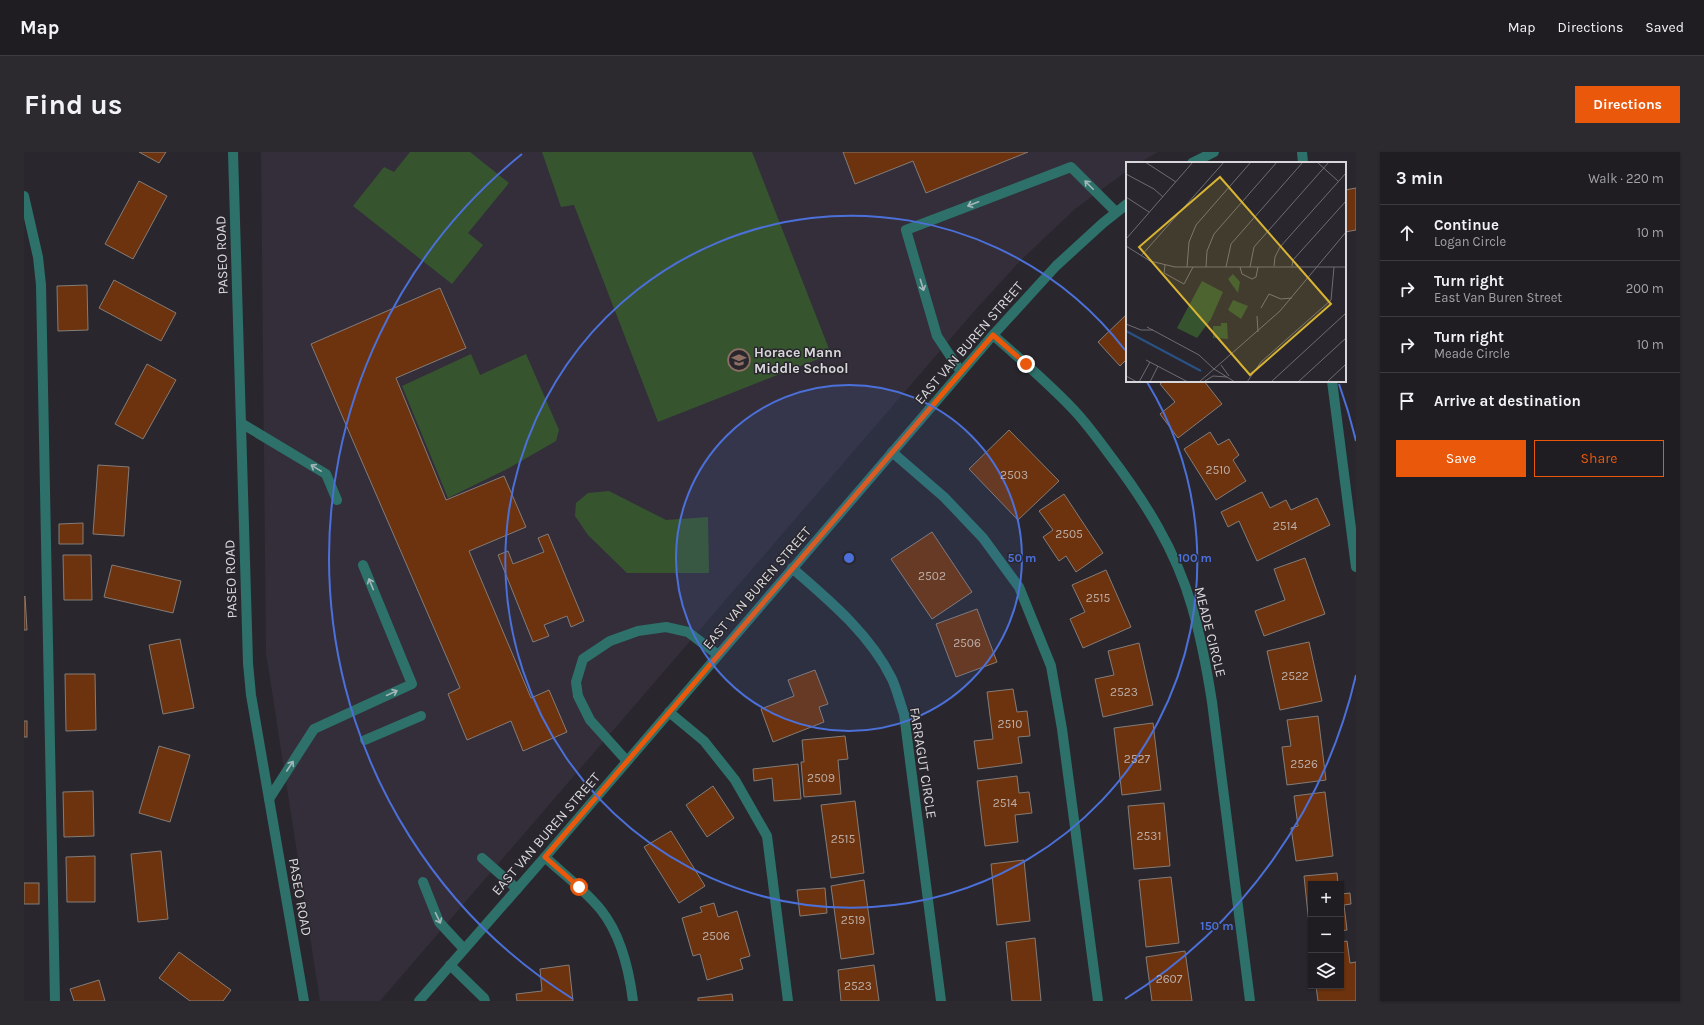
<!DOCTYPE html>
<meta charset="utf-8">
<style>
body{margin:0;font-family:Karla,sans-serif;background:#2c2a2f;color:#f1f3f6}
.controls{position:absolute;right:12px;bottom:12px;display:grid;overflow:hidden;border-radius:0px;box-shadow:0 1px 3px #0004}
.controls button{width:36px;height:36px;display:grid;place-items:center;padding:0;border:0;border-bottom:1px solid #3c3b40;background:#1f1d22;color:#f1f3f6;font:20px sans-serif}
.stop{position:absolute;width:12px;height:12px;margin:-9px;border:3px solid #ea580c;border-radius:50%;background:#fff}
.stop.end{background:#ea580c;border-color:#fff;box-shadow:0 1px 4px #0008}
.list{margin:0;padding:0;list-style:none}
h2{display:flex;justify-content:space-between;align-items:center;height:52px;margin:0;padding:0 16px;font-size:17px}
h2 small{font-size:13px;font-weight:400;color:#a1a2a5}
.list li{display:grid;grid-template-columns:26px 1fr auto;gap:12px;align-items:center;box-sizing:border-box;height:56px;padding:0 16px;border-top:1px solid #3c3b40}
.list b{display:block;font-size:15px;white-space:nowrap}
.list p{margin:0;font-size:13px;white-space:nowrap;color:#a1a2a5}
.list em{font-size:13px;font-style:normal;color:#a1a2a5}
.actions{display:flex;gap:8px;padding:12px 16px}
.actions a{flex:1;padding:9px 0;border:1px solid #ea580c;border-radius:0px;text-align:center;font-size:14px;color:#ea580c}
.actions .main{background:#ea580c;color:#fff}
.icon{flex:none;width:22px;height:22px;fill:none;stroke:currentColor;stroke-width:2;stroke-linecap:round;stroke-linejoin:round}
.map{position:relative;flex:none;width:1332px;height:849px;overflow:hidden;border-radius:0px}
header{display:flex;align-items:center;gap:24px;box-sizing:border-box;height:56px;padding:0 20px;background:#1f1d22;border-bottom:1px solid #3c3b40}
header strong{font-size:19px}
nav{display:flex;gap:22px;margin-inline-start:auto;font-size:14px}
.intro{display:flex;align-items:center;justify-content:space-between;box-sizing:border-box;height:96px;padding:0 24px}
h1{margin:0;font-size:28px}
.button{padding:10px 18px;border-radius:0px;background:#ea580c;color:#fff;font-size:14px;font-weight:700}
main{display:flex;gap:24px;padding:0 24px}
aside{flex:1;background:#1f1d22;border-radius:0px;box-shadow:0 1px 3px #0004}
.map>svg:first-child{display:block}
.built{fill:#332e3a}
.green{fill:#36552f}
.building{fill:#6c330e;stroke:#847c78}
.lines{fill:none;stroke-linecap:round;stroke-linejoin:round}
.minor{stroke:#2d716a;stroke-width:10}
.oneway{stroke:#a5b8b9}
.route{stroke:#ea580c;stroke-width:5}
.ring{fill:none;stroke:#4c70d9;stroke-width:2}
.labels{text-anchor:middle;dominant-baseline:central;stroke-width:3;stroke-linejoin:round;paint-order:stroke}
.number-label{font-size:12px;fill:#bdaea8}
.street-label{font-size:14px;fill:#d8d7db;stroke:#29272d}
.poi-label{font-size:14px;font-weight:bold;fill:#d8d7db;stroke:#29272d;text-anchor:start}
.inset-river{fill:none;stroke:#2a5183;stroke-width:2}
.inset-road{fill:none;stroke:#6f6d73;stroke-width:1}
.view{fill:#d8b434;fill-opacity:0.15;stroke:#d8b434;stroke-width:2}
.inset-edge{fill:none;stroke:#d8d7db;stroke-width:2}
.centre{fill:#4c70d9;stroke:#29272d;stroke-width:2}
.ring-label{font-size:12px;text-anchor:middle;font-weight:bold;fill:#4c70d9;stroke:#29272d;stroke-width:3;stroke-linejoin:round;paint-order:stroke}
</style>
<header>
<strong>Map</strong>
<nav><a>Map</a><a>Directions</a><a>Saved</a></nav>
</header>
<div class="intro"><h1>Find us</h1><a class="button">Directions</a></div>
<main>
<div class="map">
<svg width="1332" height="849" viewBox="0 0 1332 849">
<rect width="100%" height="100%" fill="#29272d"/>
<!-- built -->
<path class="built" d="M237 0H1134L1115 11H1103V19L1051 57 997 108 953 156 356 849H296L242 501Z"/>
<!-- green -->
<g class="green">
<path d="M386 0H446L485 31 444 81 459 93 428 132 329 54 360 15 370 20Z"/>
<path d="M518 0H728L807 202 634 270 550 53 537 55Z"/>
<path d="M447 202 456 223 502 202 535 278 532 289 485 316 424 346 378 234Z"/>
<path d="M585 339 642 368 684 365 685 421H603L564 383 551 364 552 351 564 341Z"/>
</g>
<!-- building -->
<g class="building">
<path d="M115 0H142L135 11Z"/>
<path d="M819 0H1004L902 41 889 9 831 32Z"/>
<path d="M115 29 143 44 109 107 81 92Z"/>
<path d="M1332 36V78L1321 80V38Z"/>
<path d="M90 128 152 161 137 189 75 156Z"/>
<path d="M63 133 64 178 34 179 33 134Z"/>
<path d="M416 136 442 196 372 226 422 348 480 324 502 375 445 399 507 546 525 538 543 580 499 599 487 569 443 588 424 542 436 536 287 192Z"/>
<path d="M1103 162V207L1096 214 1074 190Z"/>
<path d="M123 212 152 228 119 287 91 272Z"/>
<path d="M1140 229H1180L1198 252 1154 286 1136 262 1151 250 1136 232Z"/>
<path d="M985 278 1035 329 994 368 945 317Z"/>
<path d="M1186 280 1194 293 1205 287 1215 303 1209 308 1222 329 1192 348 1160 297Z"/>
<path d="M74 313 105 315 100 384 69 382Z"/>
<path d="M1238 340 1246 356 1262 348 1267 358 1293 346 1306 373 1233 409 1215 369 1204 375 1197 360Z"/>
<path d="M1040 342 1079 401 1052 420 1042 404 1035 409 1019 385 1029 378 1015 359Z"/>
<path d="M59 371V392H35V372Z"/>
<path d="M908 380 948 440 908 467 867 407Z"/>
<path d="M524 382 560 469 547 475 543 464 520 473 525 484 509 490 474 403 484 399 489 412 520 400 514 386Z"/>
<path d="M39 403H67L68 448H40Z"/>
<path d="M1281 406 1301 462 1240 484 1231 459 1261 448 1250 417Z"/>
<path d="M88 413 157 429 149 461 80 445Z"/>
<path d="M1082 418 1107 475 1059 496 1046 467 1061 460 1048 433Z"/>
<path d="M1 444 3 478H0V445Z"/>
<path d="M953 457 973 510 932 525 912 472Z"/>
<path d="M156 487 170 556 139 562 125 493Z"/>
<path d="M1285 490 1298 549 1256 558 1243 499Z"/>
<path d="M1115 491 1129 553 1079 565 1071 527 1090 523 1084 499Z"/>
<path d="M791 518 804 552 795 555 800 570 749 590 737 557 770 544 764 528Z"/>
<path d="M41 522H71L72 578 42 579Z"/>
<path d="M989 537 993 560 1003 559 1006 584 994 585 998 611 954 617 950 589 969 587 963 540Z"/>
<path d="M1294 564 1302 628 1263 633 1258 595 1267 594 1263 568Z"/>
<rect x="0" y="569" width="3" height="16"/>
<path d="M1129 571 1137 638 1098 643 1090 576Z"/>
<path d="M821 584 824 607 814 608 817 642 780 645 777 610H780L778 588Z"/>
<path d="M135 594 166 603 146 670 115 661Z"/>
<path d="M774 612 777 647 750 649 748 626 730 629 729 617Z"/>
<path d="M993 624 995 641 1005 640 1008 661 991 663 994 690 961 694 953 629Z"/>
<path d="M689 634 710 666 683 685 662 653Z"/>
<path d="M69 639 70 684 40 685 39 640Z"/>
<path d="M1301 640 1309 704 1272 709 1267 676 1274 674 1270 644Z"/>
<path d="M831 649 840 721 807 726 797 653Z"/>
<path d="M1140 651 1146 714 1110 717 1104 654Z"/>
<path d="M647 679 681 734 655 751 620 695Z"/>
<path d="M137 699 144 767 114 770 107 702Z"/>
<path d="M71 704V750H43L42 705Z"/>
<path d="M1000 708 1006 769 973 773 967 712Z"/>
<path d="M1313 721 1314 732H1287V782H1286L1280 724Z"/>
<path d="M1147 725 1155 791 1122 795 1115 728Z"/>
<path d="M840 728 850 802 817 807 807 734Z"/>
<rect x="0" y="731" width="15" height="21"/>
<path d="M801 736 803 761 776 764 773 738Z"/>
<path d="M1326 741 1327 752 1320 753 1323 778 1317 779V742Z"/>
<path d="M690 751 694 765 713 759 726 804 716 807 719 817 683 828 676 802 669 804 658 766 678 760 676 755Z"/>
<path d="M1011 786 1017 849H988L982 790Z"/>
<path d="M1323 789 1326 811 1332 810V849H1294L1292 834H1317V790Z"/>
<path d="M1161 799 1168 849H1128L1122 805Z"/>
<path d="M155 800 207 838 199 849H166L135 826Z"/>
<path d="M545 813 549 849H493L492 842 518 839 516 817Z"/>
<path d="M850 813 855 849H817L814 818Z"/>
<path d="M75 828 81 849H50L46 837Z"/>
<path d="M708 842 709 849H674V846Z"/>
</g>
<g class="lines">
<!-- minor -->
<g class="minor">
<path d="M209 0 224 511 227 543 280 849"/>
<path d="M1278 0 1279 11"/>
<path d="M1168 11 1190 0"/>
<path d="M0 44 14 105 17 133 31 849"/>
<path d="M969 183C995 206 1022 229 1047 255 1061 269 1073 286 1085 302 1120 348 1152 398 1168 455 1177 486 1183 518 1188 550L1226 849"/>
<path d="M937 220 913 184 882 78 1047 15 1092 60"/>
<path d="M1308 229 1332 415"/>
<path d="M217 271 302 322 313 348"/>
<path d="M868 300 920 345 959 386 995 435 1027 514 1038 577 1074 849"/>
<path d="M768 416C805 448 846 482 868 527 873 538 876 551 880 562L917 849"/>
<path d="M645 560 680 589 711 628 743 684 764 849"/>
<path d="M341 588 397 564"/>
<path d="M603 609 566 568 554 544 552 530 559 507 586 489 614 479 642 475 664 480 694 503"/>
<path d="M245 647 290 577 388 532 339 413"/>
<path d="M521 705C539 722 561 738 577 758 597 783 605 817 609 849"/>
<path d="M458 706 493 737"/>
<path d="M399 730 415 770 440 797"/>
<path d="M426 813 460 846 461 849"/>
<path d="M395 849 521 705 969 183 1032 114 1079 71 1103 52"/>
</g>
</g>
<!-- one-way arrows -->
<defs><path id="oneway-shaft" d="M-6 0H5M1.5-3L5.5 0L1.5 3" fill="none" stroke-width="1.6" stroke-linecap="round" stroke-linejoin="round"/></defs>
<g class="oneway">
<use href="#oneway-shaft" transform="translate(1065 33) rotate(-135)"/>
<use href="#oneway-shaft" transform="translate(949 52) rotate(159)"/>
<use href="#oneway-shaft" transform="translate(898 133) rotate(73)"/>
<use href="#oneway-shaft" transform="translate(292 316) rotate(-149)"/>
<use href="#oneway-shaft" transform="translate(347 432) rotate(-112)"/>
<use href="#oneway-shaft" transform="translate(368 541) rotate(-25)"/>
<use href="#oneway-shaft" transform="translate(266 614) rotate(-57)"/>
<use href="#oneway-shaft" transform="translate(414 766) rotate(64)"/>
</g>
<g class="lines">
<!-- route -->
<path class="route" d="M555 735 521 705 969 183 1002 212"/>
</g>
<!-- distance rings -->
<circle cx="825" cy="406" r="173" fill="#4c70d9" fill-opacity=".12"/>
<g class="ring">
<circle cx="825" cy="406" r="173"/>
<path d="M1123 230A346 346 0 1 1 1101 198"/>
<path d="M1332 523A520 520 0 0 1 1101 847M549 847A520 520 0 0 1 498 2M1315 232A520 520 0 0 1 1332 289"/>
</g>
<!-- icons -->
<defs>
<g id="school-ring" transform="scale(1.15)"><circle r="9.5" fill="#29272d" stroke="#8d6e63" stroke-width="1.5"/><path d="M0-5L7-2L0 1L-7-2ZM-4 1L0 2.5L4 1V4Q0 6-4 4Z" fill="#8d6e63"/></g>
</defs>
<g fill-rule="evenodd">
<use href="#school-ring" x="715" y="208"/>
</g>
<g class="labels">
<!-- number labels -->
<g class="number-label">
<text x="1194" y="318">2510</text>
<text x="990" y="323">2503</text>
<text x="1261" y="374">2514</text>
<text x="1045" y="382">2505</text>
<text x="908" y="424">2502</text>
<text x="1074" y="446">2515</text>
<text x="943" y="491">2506</text>
<text x="1271" y="524">2522</text>
<text x="1100" y="540">2523</text>
<text x="986" y="572">2510</text>
<text x="1113" y="607">2527</text>
<text x="1280" y="612">2526</text>
<text x="797" y="626">2509</text>
<text x="981" y="651">2514</text>
<text x="1125" y="684">2531</text>
<text x="819" y="687">2515</text>
<text x="829" y="768">2519</text>
<text x="692" y="784">2506</text>
<text x="1145" y="827">2607</text>
<text x="834" y="834">2523</text>
</g>
<!-- street labels -->
<g class="street-label">
<text transform="translate(198 103) rotate(-92)">PASEO ROAD</text>
<text transform="translate(945 191) rotate(-49)">EAST VAN BUREN STREET</text>
<text transform="translate(207 427) rotate(-92)">PASEO ROAD</text>
<text transform="translate(733 436) rotate(-49)">EAST VAN BUREN STREET</text>
<text transform="translate(1186 480) rotate(76)">MEADE CIRCLE</text>
<text transform="translate(899 611) rotate(81)">FARRAGUT CIRCLE</text>
<text transform="translate(522 682) rotate(-49)">EAST VAN BUREN STREET</text>
<text transform="translate(276 745) rotate(80)">PASEO ROAD</text>
</g>
<!-- poi labels -->
<g class="poi-label">
<text x="730" y="200">Horace Mann<tspan x="730" dy="16">Middle School</tspan></text>
</g>
</g>
<!-- overview -->
<g transform="translate(1102 10)">
<rect width="220" height="220" fill="#29272d"/>
<path d="M107 112 114 120 112 131 102 117ZM76 119 97 130 85 157 71 176 51 166ZM107 138 122 144 115 157 102 148ZM95 161H101L102 177 87 176V164H95Z" fill="#36552f"/>
<path class="inset-river" d="M0 169 75 209"/>
<path class="inset-road" d="M19 0 50 20M191 0 212 19M0 12 28 27 37 35M0 35 23 50M0 77 67 0M0 84 24 99 49 105H220M15 94 98 0M39 103 38 111 58 122 67 105M148 104 149 95 154 85 220 11M166 104 167 98 220 39M61 105 63 80 70 63 125 0M80 105 81 89 88 72 151 0M100 105 105 82 177 0M114 105 116 112 126 117 130 115 132 105M124 105 128 85 203 0M135 146 143 132 155 137 166 136M131 154 132 170M0 162 15 168H27M21 165 73 193 88 207 154 149 220 70M20 198 62 220M95 203 103 214M88 207 109 220M0 214 11 220M79 219 87 214 101 215M13 220 24 200M24 220 32 204M73 220 88 207M121 220 135 200 205 138 208 105M145 220 220 151M172 220 220 176M201 220 220 202"/>
<path class="view" d="M94 15 205 142 124 213 13 85Z"/>
<rect width="220" height="220" class="inset-edge"/>
</g>
<circle cx="825" cy="406" r="6" class="centre"/>
<g class="ring-label">
<text x="998" y="410">50 m</text>
<text x="1171" y="410">100 m</text>
<text x="1193" y="778">150 m</text>
</g>
</svg>
<div class="controls">
<button>+</button>
<button>−</button>
<button><svg class="icon" aria-label="layers" viewBox="0 0 24 24"><path d="M12 4l9 5-9 5-9-5zM3 14l9 5 9-5"/></svg></button>
</div>
<div class="stop" style="left:555px;top:735px"></div>
<div class="stop end" style="left:1002px;top:212px"></div>
</div>
<aside>
<h2>3 min<small>Walk · 220 m</small></h2>
<ul class="list">
<li><svg class="icon" aria-label="ahead" viewBox="0 0 24 24"><path d="M12 20V5M6 11l6-6 6 6"/></svg><div><b>Continue</b><p>Logan Circle</p></div><em>10 m</em></li>
<li><svg class="icon" aria-label="right" viewBox="0 0 24 24"><path d="M7 20v-9h11M14 6l5 5-5 5"/></svg><div><b>Turn right</b><p>East Van Buren Street</p></div><em>200 m</em></li>
<li><svg class="icon" aria-label="right" viewBox="0 0 24 24"><path d="M7 20v-9h11M14 6l5 5-5 5"/></svg><div><b>Turn right</b><p>Meade Circle</p></div><em>10 m</em></li>
<li><svg class="icon" aria-label="arrive" viewBox="0 0 24 24"><path d="M6 21V4h12l-3 4 3 4H6"/></svg><div><b>Arrive at destination</b></div></li>
</ul>
<div class="actions"><a class="main">Save</a><a>Share</a></div>
</aside>
</main>
